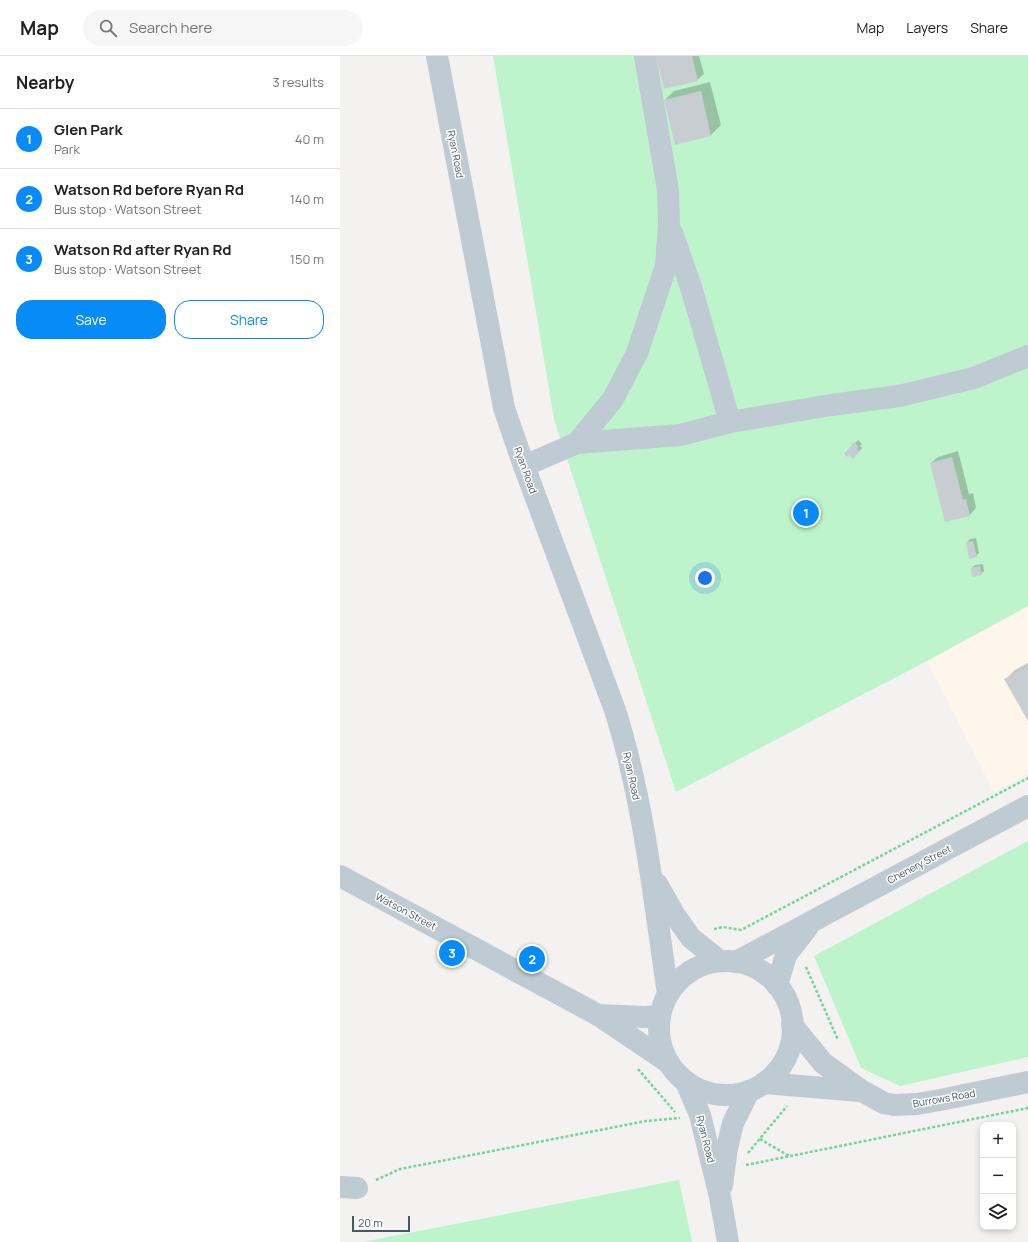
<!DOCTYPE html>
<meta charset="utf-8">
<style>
body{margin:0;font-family:Manrope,sans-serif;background:#f6f6f6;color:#222}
.controls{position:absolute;right:12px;bottom:12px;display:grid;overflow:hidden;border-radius:8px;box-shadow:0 2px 6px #0003}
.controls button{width:36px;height:36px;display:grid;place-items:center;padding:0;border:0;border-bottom:1px solid #e0e0e0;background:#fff;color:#222;font:20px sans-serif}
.scale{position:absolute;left:12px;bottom:10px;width:58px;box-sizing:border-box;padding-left:4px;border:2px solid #475861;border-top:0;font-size:11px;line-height:14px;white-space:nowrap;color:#475861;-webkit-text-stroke:3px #fff;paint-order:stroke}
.you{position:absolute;left:365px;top:522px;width:14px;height:14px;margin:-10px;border:3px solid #fff;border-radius:50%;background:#1a73e8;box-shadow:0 0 0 6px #1a73e833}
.badge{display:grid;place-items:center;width:26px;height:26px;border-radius:50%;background:#078bf8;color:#fff;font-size:13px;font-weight:700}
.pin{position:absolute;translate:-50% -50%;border:2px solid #fff;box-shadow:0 1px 4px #0006}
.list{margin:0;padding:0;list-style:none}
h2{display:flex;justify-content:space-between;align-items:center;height:52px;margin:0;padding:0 16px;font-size:17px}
h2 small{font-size:13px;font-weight:400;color:#767676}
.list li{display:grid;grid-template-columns:26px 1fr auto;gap:12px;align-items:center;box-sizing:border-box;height:60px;padding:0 16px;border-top:1px solid #e0e0e0}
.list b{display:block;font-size:15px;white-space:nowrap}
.list p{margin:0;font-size:13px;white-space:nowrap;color:#767676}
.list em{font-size:13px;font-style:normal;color:#767676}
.actions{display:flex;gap:8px;padding:12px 16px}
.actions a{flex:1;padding:9px 0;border:1px solid #078bf8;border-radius:16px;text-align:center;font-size:14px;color:#078bf8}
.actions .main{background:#078bf8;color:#fff}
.icon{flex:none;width:22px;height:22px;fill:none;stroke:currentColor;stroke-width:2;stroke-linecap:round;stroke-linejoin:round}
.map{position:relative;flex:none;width:688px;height:1186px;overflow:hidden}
header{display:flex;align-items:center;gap:24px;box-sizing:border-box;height:56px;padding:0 20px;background:#fff;border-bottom:1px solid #e0e0e0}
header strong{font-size:19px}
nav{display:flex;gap:22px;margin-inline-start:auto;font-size:14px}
.search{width:280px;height:36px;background:#f6f6f6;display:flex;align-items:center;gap:10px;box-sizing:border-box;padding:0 14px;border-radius:22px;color:#767676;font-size:15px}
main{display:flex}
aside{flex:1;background:#fff}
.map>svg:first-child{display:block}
.commercial{fill:#fef6eb}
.green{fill:#bdf4cc}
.shadow{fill:#0003}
.building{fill:#c8cdd2}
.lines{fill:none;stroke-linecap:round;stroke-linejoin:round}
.path{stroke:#71d699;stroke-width:2.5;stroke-dasharray:3 2;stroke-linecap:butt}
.minor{stroke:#becbd2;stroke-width:22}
.labels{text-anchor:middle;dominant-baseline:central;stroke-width:3;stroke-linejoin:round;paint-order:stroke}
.street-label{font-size:10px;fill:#475861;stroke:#fff}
</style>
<header>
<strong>Map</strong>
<div class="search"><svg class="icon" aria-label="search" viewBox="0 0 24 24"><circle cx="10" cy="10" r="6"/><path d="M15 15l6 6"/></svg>Search here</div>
<nav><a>Map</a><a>Layers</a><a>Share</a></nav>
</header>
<main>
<aside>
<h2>Nearby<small>3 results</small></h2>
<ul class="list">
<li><span class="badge">1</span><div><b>Glen Park</b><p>Park</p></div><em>40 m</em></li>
<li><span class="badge">2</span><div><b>Watson Rd before Ryan Rd</b><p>Bus stop · Watson Street</p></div><em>140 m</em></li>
<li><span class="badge">3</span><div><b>Watson Rd after Ryan Rd</b><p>Bus stop · Watson Street</p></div><em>150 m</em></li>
</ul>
<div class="actions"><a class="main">Save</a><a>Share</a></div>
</aside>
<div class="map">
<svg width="688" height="1186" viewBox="0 0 688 1186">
<rect width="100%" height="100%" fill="#f4f1f1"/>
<!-- commercial -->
<path class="commercial" d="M688 550V718L654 736 587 605Z"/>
<!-- green -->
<g class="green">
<path d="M153 0H688V550L587 605 336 736 214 363Z"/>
<path d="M688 785V1001L560 1030 521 1012 474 900Z"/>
<path d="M339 1124 352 1186H23Z"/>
</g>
<!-- shadow -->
<g class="shadow">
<path d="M317 0H359L364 18 357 24Z"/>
<path d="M370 26 381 69 371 79 335 87 325 44 334 35Z"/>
<path d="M518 384 522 388 520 390 522 392 513 402 509 398H505Z"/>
<path d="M618 395 629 438 633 437 636 452 630 459 606 465 591 407 598 401Z"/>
<path d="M636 482 639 497 636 500 627 486 630 483Z"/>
<path d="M643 508 644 515 641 518 632 512 635 509Z"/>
<path d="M688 607V663L665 624 675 614Z"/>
</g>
<!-- building -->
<g class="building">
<path d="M316 0H352L358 25 324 33Z"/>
<path d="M361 35 371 80 335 89 324 44Z"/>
<path d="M514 386 519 391 517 393 520 396 513 403 509 399 507 401 504 398Z"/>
<path d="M612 401 623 444 626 443 630 460 605 466 590 407Z"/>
<path d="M633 485 637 501 629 503 626 486Z"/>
<path d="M640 510 642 519 632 521 631 512Z"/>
<path d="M688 610V665L664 623Z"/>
</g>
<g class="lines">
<!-- path -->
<g class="path">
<path d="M374 873 383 871 401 874 688 722"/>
<path d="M466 911 498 984"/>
<path d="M298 1013 335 1056"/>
<path d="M420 1083 449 1100"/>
<path d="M408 1097 447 1050"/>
<path d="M406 1109 688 1052"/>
<path d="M36 1124 60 1113 306 1065 340 1062"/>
</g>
<!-- minor -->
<g class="minor">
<path d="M97 0 164 352 184 410 275 654C304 746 314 843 328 938"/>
<path d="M332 177 351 231 390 366"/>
<path d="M237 387 340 379 390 366 491 349 559 340 634 322 688 300"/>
<path d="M184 410 237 387 273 343 297 297 326 210 329 169 328 134 305 0"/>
<path d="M0 820 258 959 329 1007"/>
<path d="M317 828 334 858 351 882 380 905"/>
<circle cx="386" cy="972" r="67"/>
<path d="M396 906 688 750"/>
<path d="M437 929 446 899 467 872"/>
<path d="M258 959 304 961 320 960"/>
<path d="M452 969 483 1007 522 1035 544 1047 554 1049 577 1048 600 1044 688 1026"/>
<path d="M346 1026 360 1059 380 1141 388 1186"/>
<path d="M424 1027 520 1035"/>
<path d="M382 1129 387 1092 393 1067 409 1035"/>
<path d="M0 1131 17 1132"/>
</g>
</g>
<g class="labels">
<!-- street labels -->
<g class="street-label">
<text transform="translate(116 98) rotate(79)">Ryan Road</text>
<text transform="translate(186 414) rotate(70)">Ryan Road</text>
<text transform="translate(292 720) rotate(78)">Ryan Road</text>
<text transform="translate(579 808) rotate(-28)">Chenery Street</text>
<text transform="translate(66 855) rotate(28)">Watson Street</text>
<text transform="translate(604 1042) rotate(-10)">Burrows Road</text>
<text transform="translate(366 1083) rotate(76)">Ryan Road</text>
</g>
</g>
</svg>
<div class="controls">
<button>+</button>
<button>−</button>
<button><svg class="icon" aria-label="layers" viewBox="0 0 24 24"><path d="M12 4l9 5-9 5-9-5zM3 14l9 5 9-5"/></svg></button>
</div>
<div class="scale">20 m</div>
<div class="you"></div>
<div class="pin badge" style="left:466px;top:457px">1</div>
<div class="pin badge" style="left:192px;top:903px">2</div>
<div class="pin badge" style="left:112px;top:897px">3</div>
</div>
</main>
